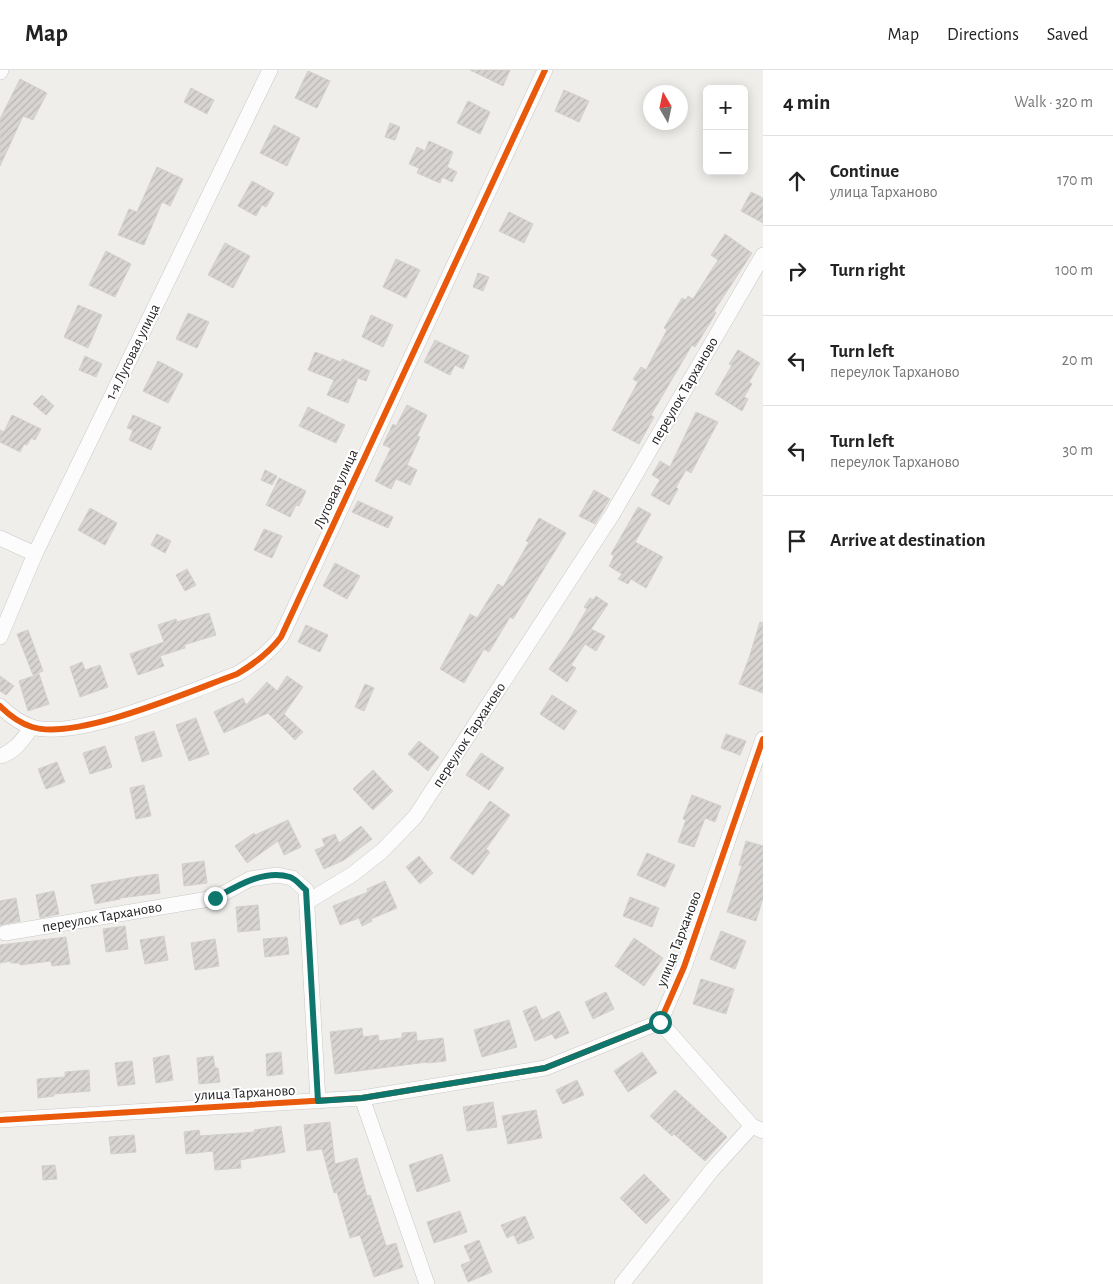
<!DOCTYPE html>
<meta charset="utf-8">
<style>
body{margin:0;font-family:"Alegreya Sans",sans-serif;background:#f6f6f6;color:#222}
.controls{position:absolute;right:15px;top:15px;display:grid;overflow:hidden;border-radius:8px;box-shadow:0 2px 12px #0003}
.controls button{width:45px;height:45px;display:grid;place-items:center;padding:0;border:0;border-bottom:1px solid #e0e0e0;background:#fff;color:#222;font:25px sans-serif}
.compass{position:absolute;left:643px;top:15px;width:45px;height:45px;border-radius:50%;background:#fff;box-shadow:0 2px 12px #0003;rotate:351deg}
.stop{position:absolute;width:15px;height:15px;margin:-11px;border:4px solid #0f766e;border-radius:50%;background:#fff}
.stop.end{background:#0f766e;border-color:#fff;box-shadow:0 1px 5px #0008}
.list{margin:0;padding:0;list-style:none}
h2{display:flex;justify-content:space-between;align-items:center;height:65px;margin:0;padding:0 20px;font-size:21px}
h2 small{font-size:16px;font-weight:400;color:#767676}
.list li{display:grid;grid-template-columns:32px 1fr auto;gap:15px;align-items:center;box-sizing:border-box;height:90px;padding:0 20px;border-top:1px solid #e0e0e0}
.list b{display:block;font-size:19px;white-space:nowrap}
.list p{margin:0;font-size:16px;white-space:nowrap;color:#767676}
.list em{font-size:16px;font-style:normal;color:#767676}
.icon{flex:none;width:28px;height:28px;fill:none;stroke:currentColor;stroke-width:2;stroke-linecap:round;stroke-linejoin:round}
.map{position:relative;flex:none;width:763px;height:1214px;overflow:hidden}
header{display:flex;align-items:center;gap:30px;box-sizing:border-box;height:70px;padding:0 25px;background:#fff;border-bottom:1px solid #e0e0e0}
header strong{font-size:24px}
nav{display:flex;gap:28px;margin-inline-start:auto;font-size:18px}
main{display:flex}
aside{flex:1;background:#fff}
.map>svg:first-child{display:block}
.building{fill:url(#building-hatch);stroke:#d3d0cc}
.lines{fill:none;stroke-linecap:round;stroke-linejoin:round}
.minor-casing{stroke:#c9c8c7;stroke-width:16}
.minor{stroke:#fdfcfc;stroke-width:15}
.cycleway-casing{stroke:#fff;stroke-width:9}
.cycleway{stroke:#e8590c;stroke-width:6}
.route{stroke:#0f766e;stroke-width:6}
.labels{text-anchor:middle;dominant-baseline:central;stroke-width:4;stroke-linejoin:round;paint-order:stroke}
.street-label{font-size:15px;fill:#222;stroke:#fff}
</style>
<header>
<strong>Map</strong>
<nav><a>Map</a><a>Directions</a><a>Saved</a></nav>
</header>
<main>
<div class="map">
<svg width="763" height="1214" viewBox="0 0 763 1214">
<defs>
<pattern id="building-hatch" width="6" height="6" patternUnits="userSpaceOnUse" patternTransform="scale(1.25)"><rect width="6" height="6" fill="#d7d4d2"/><path d="M-1 1l2-2M0 6l6-6M5 7l2-2" fill="none" stroke="#b8b6b4"/></pattern>
</defs>
<rect width="100%" height="100%" fill="#f0eeeb"/>
<!-- building -->
<g class="building">
<path d="M470 0H510L503 16Z"/>
<path d="M308 1 330 11 317 38 295 28Z"/>
<path d="M20 9 47 23 33 50 23 46 0 96V49Z"/>
<path d="M191 18 214 30 207 44 184 32Z"/>
<path d="M564 20 589 31 579 52 555 41Z"/>
<path d="M468 31 490 42 480 64 457 53Z"/>
<path d="M390 53 400 57 395 70 385 67Z"/>
<path d="M274 55 300 68 287 96 260 83Z"/>
<path d="M429 71 453 82 447 97 457 102 452 112 442 107 440 113 417 103 419 98 409 94 417 77 425 81Z"/>
<path d="M157 97 183 109 170 136 162 132 144 175 118 165 129 139 137 142Z"/>
<path d="M252 111 274 123 266 137 262 135 256 146 238 136Z"/>
<path d="M751 122 763 128V153L741 141Z"/>
<path d="M509 142 533 154 524 173 499 161Z"/>
<path d="M725 164 752 183 714 241 716 243 695 277 692 275 651 345 654 347 639 374 612 360 638 312 633 309 641 297 646 300 667 260 664 258 682 228 686 230 688 226 693 229 718 190 711 185Z"/>
<path d="M225 173 250 186 233 218 208 205Z"/>
<path d="M106 181 131 194 115 227 89 215Z"/>
<path d="M396 189 420 200 406 228 383 217Z"/>
<path d="M478 203 489 207 483 221 473 217Z"/>
<path d="M78 235 102 245 88 278 64 267Z"/>
<path d="M188 243 209 252 197 278 176 269Z"/>
<path d="M371 245 393 255 383 277 362 267Z"/>
<path d="M435 270 469 286 463 299 455 295 450 305 424 292Z"/>
<path d="M738 280 760 293 749 312 752 314 744 327 748 329 742 341 715 324 732 295 729 294Z"/>
<path d="M315 282 341 292 342 289 370 301 366 311 358 308 348 333 327 325 334 310 308 300Z"/>
<path d="M85 286 102 294 96 307 79 300Z"/>
<path d="M158 291 183 304 168 333 143 321Z"/>
<path d="M42 325 54 336 46 345 33 334Z"/>
<path d="M407 335 427 345 417 366 420 367 407 395 417 400 410 415 396 409 391 419 375 411 391 378 383 375 393 354 396 356Z"/>
<path d="M308 337 345 355 336 373 299 356Z"/>
<path d="M696 342 718 352 691 403 686 400 676 417 678 419 669 435 651 425 660 410 652 405 660 391 670 397Z"/>
<path d="M12 345 41 359 35 370 31 368 27 375 24 374 20 382 0 372V360L4 362Z"/>
<path d="M133 345 161 357 151 380 129 370 133 360 127 358Z"/>
<path d="M265 400 277 406 272 415 261 410Z"/>
<path d="M279 408 306 421 299 436 296 435 290 447 266 435Z"/>
<path d="M594 420 610 429 595 454 579 446Z"/>
<path d="M358 431 393 447 388 458 352 442Z"/>
<path d="M638 437 651 444 635 472 663 487 646 518 631 509 628 514 618 509 622 504 609 496 614 486 611 484Z"/>
<path d="M90 438 117 453 105 475 78 460Z"/>
<path d="M539 448 566 463 513 549 510 547 489 582 484 579 464 613 440 599 470 544 477 548 498 514 503 517 529 472 526 471Z"/>
<path d="M264 459 282 466 272 488 254 480Z"/>
<path d="M157 464 171 471 165 483 151 475Z"/>
<path d="M335 493 360 506 347 529 323 516Z"/>
<path d="M187 499 196 515 185 521 176 505Z"/>
<path d="M596 526 608 534 591 559 605 566 596 581 585 574 571 595 576 598 567 612 549 599 569 570 587 539 584 537 590 528 593 530Z"/>
<path d="M209 543 216 565 184 575 185 578 160 586 164 596 138 605 130 584 164 572 158 555 176 549 177 552Z"/>
<path d="M760 552 763 553V623L739 614 749 588Z"/>
<path d="M306 555 328 565 320 582 298 572Z"/>
<path d="M28 560 43 601 33 605 17 564Z"/>
<path d="M82 592 85 600 100 595 108 617 80 627 70 597Z"/>
<path d="M39 604 49 634 28 641 19 611Z"/>
<path d="M0 606 14 616 6 625 0 621Z"/>
<path d="M287 606 303 617 284 644 303 662 295 670 268 643 224 663 214 642 243 628 246 635 267 612 277 621Z"/>
<path d="M365 614 374 618 364 641 355 637Z"/>
<path d="M552 625 577 641 564 660 540 644Z"/>
<path d="M196 648 209 684 189 691 176 655Z"/>
<path d="M154 661 162 686 142 692 135 667Z"/>
<path d="M726 664 746 671 740 685 721 678Z"/>
<path d="M419 671 439 687 428 701 408 684Z"/>
<path d="M105 676 112 697 90 704 83 683Z"/>
<path d="M481 683 504 698 489 720 466 705Z"/>
<path d="M57 692 65 712 46 719 38 699Z"/>
<path d="M373 700 393 721 373 740 353 719Z"/>
<path d="M144 715 151 746 136 749 130 718Z"/>
<path d="M692 725 721 736 715 752 705 748 694 777 678 772 686 750 683 749Z"/>
<path d="M490 731 510 745 486 779 490 782 473 805 450 788Z"/>
<path d="M288 750 301 777 284 785 278 771 247 793 235 776 254 763 255 765Z"/>
<path d="M361 756 372 769 344 790 324 799 315 780 325 776 322 769 335 764 339 773Z"/>
<path d="M746 771 763 776V828L756 851 727 842 742 796 739 795Z"/>
<path d="M647 783 675 795 665 817 637 805Z"/>
<path d="M419 786 433 803 420 814 406 797Z"/>
<path d="M204 791 207 813 184 816 182 794Z"/>
<path d="M158 804 160 823 120 828V829L95 834 91 815 135 807Z"/>
<path d="M385 811 397 838 371 849 372 851 362 856 359 848 340 855 333 836 368 822 367 819Z"/>
<path d="M54 821 59 844 40 848 36 825Z"/>
<path d="M630 827 659 838 652 857 623 846Z"/>
<path d="M16 828 20 851 0 855V831Z"/>
<path d="M258 835 260 860 238 862 236 837Z"/>
<path d="M125 856 128 879 106 882 103 859Z"/>
<path d="M721 861 746 871 735 899 710 889Z"/>
<path d="M164 866 168 890 145 894 140 870Z"/>
<path d="M66 867 70 894 52 896 51 891 20 895V893H11V891L0 893V875Z"/>
<path d="M287 867 289 884 265 887 263 869Z"/>
<path d="M634 868 663 888 644 916 615 896Z"/>
<path d="M215 869 219 896 195 900 191 873Z"/>
<path d="M701 909 734 919 726 944 693 934Z"/>
<path d="M606 922 614 939 593 949 585 932Z"/>
<path d="M536 936 542 950 559 941 569 963 555 969 552 964 535 971 523 941Z"/>
<path d="M509 950 517 977 482 987 474 960Z"/>
<path d="M362 958 363 967 378 965 379 971 402 968V963L416 962 417 971 443 968 446 991 427 993V992L335 1004 330 962Z"/>
<path d="M281 982 283 1004 267 1006 266 984Z"/>
<path d="M642 982 657 1003 628 1022 614 1001Z"/>
<path d="M169 985 173 1010 156 1013 153 988Z"/>
<path d="M213 986 215 998H218L220 1012 199 1014 197 988Z"/>
<path d="M132 991 135 1014 118 1016 115 993Z"/>
<path d="M89 1000 90 1021 54 1024V1026L38 1028 37 1009 65 1007V1002Z"/>
<path d="M577 1010 584 1025 563 1034 556 1020Z"/>
<path d="M675 1020 727 1067 705 1091 674 1064 672 1066 650 1046Z"/>
<path d="M493 1032 497 1057 467 1061 463 1037Z"/>
<path d="M536 1040 542 1068 508 1074 502 1046Z"/>
<path d="M330 1052 335 1094 357 1088 367 1126 370 1125 386 1176 396 1173 403 1197 374 1207 360 1165 350 1168 337 1122 334 1123 322 1079 307 1081 304 1055Z"/>
<path d="M281 1056 285 1082 240 1090 241 1098 215 1100 213 1081 186 1084 184 1062 199 1060 200 1066 255 1062 254 1060Z"/>
<path d="M134 1065 136 1082 111 1084 109 1067Z"/>
<path d="M442 1084 450 1111 417 1122 409 1095Z"/>
<path d="M55 1095 57 1109 43 1110 42 1096Z"/>
<path d="M644 1104 670 1130 646 1154 620 1128Z"/>
<path d="M460 1141 467 1162 434 1173 427 1152Z"/>
<path d="M525 1146 534 1168 518 1174 514 1165 507 1168 501 1155Z"/>
<path d="M479 1170 492 1202 468 1212 461 1195 471 1191 464 1176Z"/>
</g>
<g class="lines">
<!-- minor casing -->
<g class="minor-casing">
<g id="minor">
<path d="M0 2 1 0"/>
<path d="M0 468 35 484"/>
<path d="M0 567 35 484 270 0"/>
<path d="M0 636C9 645 20 653 32 657 77 671 190 621 237 604 254 594 269 583 281 567L545 0"/>
<path d="M0 686C15 682 23 669 32 657"/>
<path d="M307 832 353 804 382 781 415 747 612 445 763 185"/>
<path d="M5 863 215 828 250 809 277 805 292 808 306 820 318 1031"/>
<path d="M660 952 752 1056 763 1061"/>
<path d="M362 1028 427 1214"/>
<path d="M0 1050 362 1028 545 998 660 952 684 897 763 669"/>
<path d="M622 1214 712 1100 752 1056"/>
</g>
</g>
<!-- minor -->
<use href="#minor" class="minor"/>
<!-- cycleway casing -->
<g class="cycleway-casing">
<g id="cycleway">
<path d="M0 636C9 645 20 653 32 657 77 671 190 621 237 604 254 594 269 583 281 567L545 0"/>
<path d="M0 1050 362 1028 545 998 660 952 684 897 763 669"/>
</g>
</g>
<!-- cycleway -->
<use href="#cycleway" class="cycleway"/>
</g>
<g class="lines">
<!-- route -->
<path class="route" d="M215 828C237 816 264 799 290 807 296 809 301 816 306 820L318 1031 362 1028 545 998 660 952"/>
</g>
<g class="labels">
<!-- street labels -->
<g class="street-label">
<text transform="translate(133 282) rotate(-64)">1-я Луговая улица</text>
<text transform="translate(684 321) rotate(-60)">переулок Тарханово</text>
<text transform="translate(336 419) rotate(-65)">Луговая улица</text>
<text transform="translate(469 665) rotate(-57)">переулок Тарханово</text>
<text transform="translate(102 847) rotate(-10)">переулок Тарханово</text>
<text transform="translate(679 869) rotate(-69)">улица Тарханово</text>
<text transform="translate(245 1023) rotate(-3)">улица Тарханово</text>
</g>
</g>
</svg>
<div class="controls">
<button>+</button>
<button>−</button>
</div>
<svg class="compass" viewBox="-18 -18 36 36"><path d="M0-13l5 13h-10z" fill="#e53935"/><path d="M0 13l5-13h-10z" fill="#767676"/></svg>
<div class="stop" style="left:660px;top:952px"></div>
<div class="stop end" style="left:215px;top:828px"></div>
</div>
<aside>
<h2>4 min<small>Walk · 320 m</small></h2>
<ul class="list">
<li><svg class="icon" aria-label="ahead" viewBox="0 0 24 24"><path d="M12 20V5M6 11l6-6 6 6"/></svg><div><b>Continue</b><p>улица Тарханово</p></div><em>170 m</em></li>
<li><svg class="icon" aria-label="right" viewBox="0 0 24 24"><path d="M7 20v-9h11M14 6l5 5-5 5"/></svg><div><b>Turn right</b></div><em>100 m</em></li>
<li><svg class="icon" aria-label="left" viewBox="0 0 24 24"><path d="M17 20v-9H6M10 6l-5 5 5 5"/></svg><div><b>Turn left</b><p>переулок Тарханово</p></div><em>20 m</em></li>
<li><svg class="icon" aria-label="left" viewBox="0 0 24 24"><path d="M17 20v-9H6M10 6l-5 5 5 5"/></svg><div><b>Turn left</b><p>переулок Тарханово</p></div><em>30 m</em></li>
<li><svg class="icon" aria-label="arrive" viewBox="0 0 24 24"><path d="M6 21V4h12l-3 4 3 4H6"/></svg><div><b>Arrive at destination</b></div></li>
</ul>
</aside>
</main>
